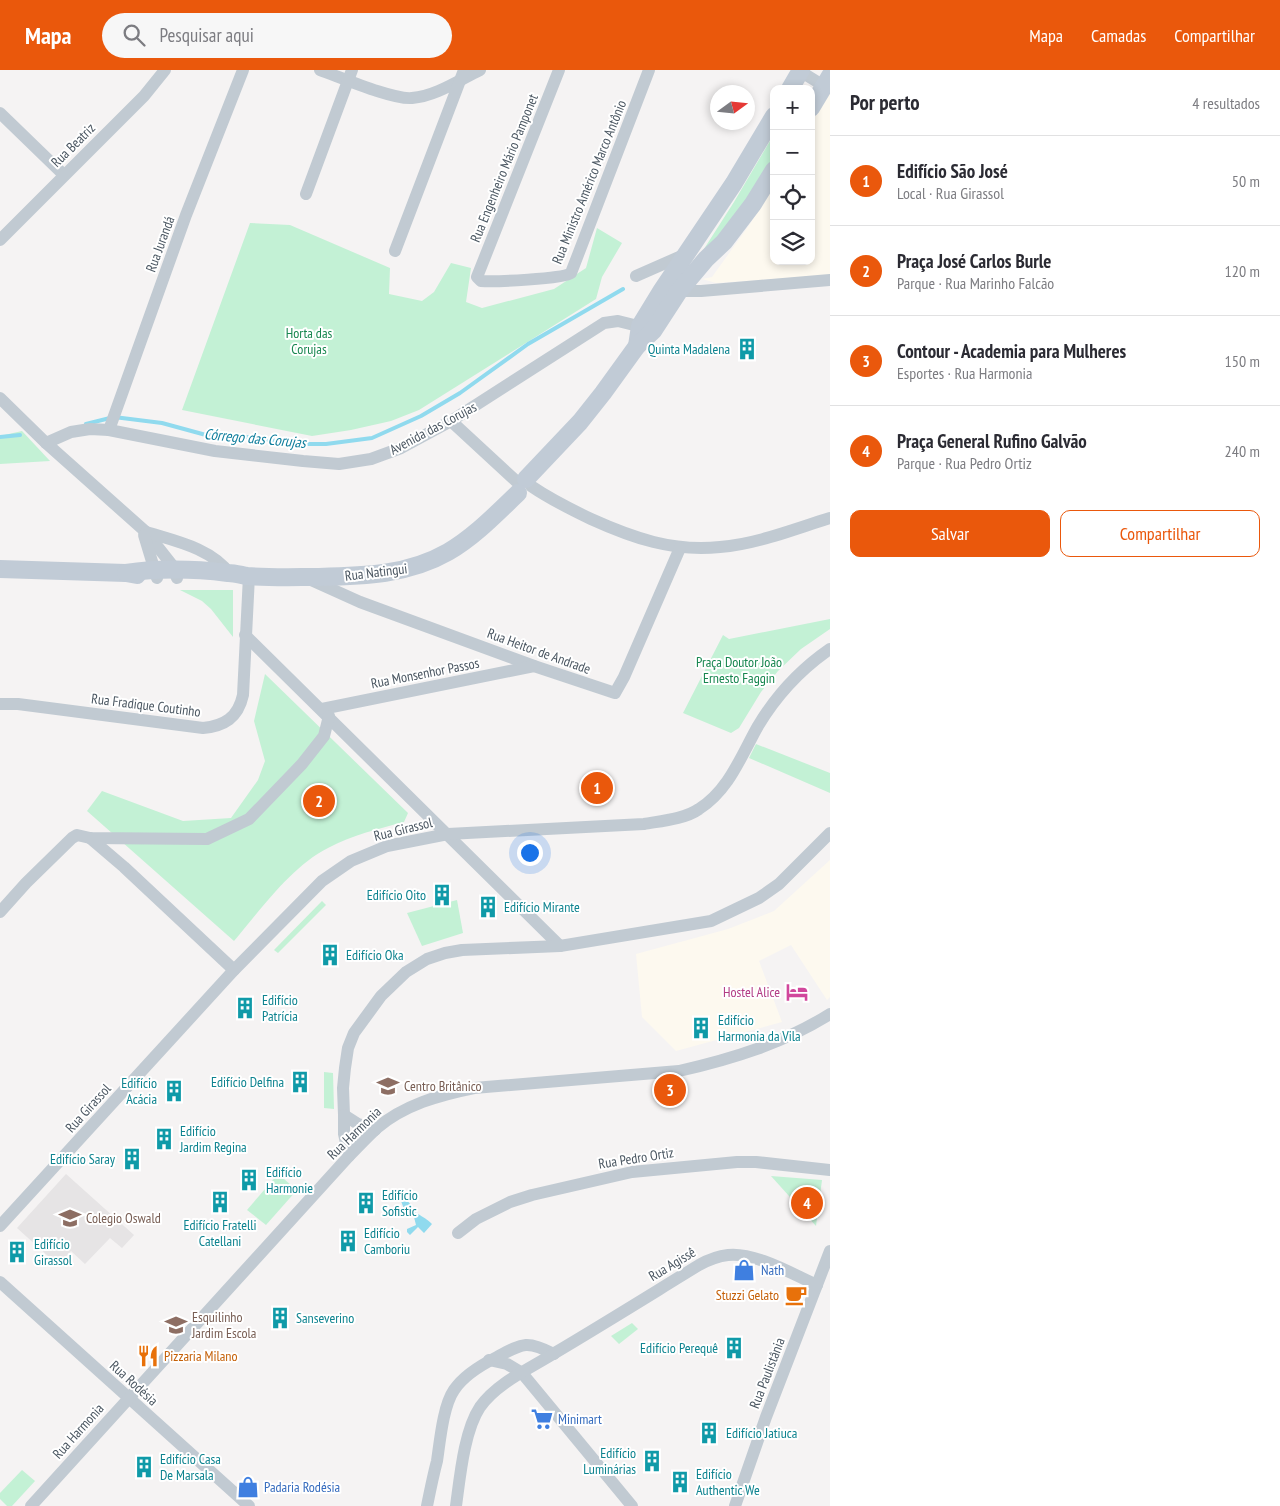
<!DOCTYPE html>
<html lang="pt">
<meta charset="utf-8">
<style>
body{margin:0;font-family:"PT Sans Narrow",sans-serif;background:#f7f7f7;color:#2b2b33}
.controls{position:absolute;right:15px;top:15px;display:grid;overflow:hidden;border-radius:10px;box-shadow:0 2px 8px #0003}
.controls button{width:45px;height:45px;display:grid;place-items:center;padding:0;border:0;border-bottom:1px solid #e1e1e2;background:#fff;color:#2b2b33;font:25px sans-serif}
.compass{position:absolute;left:710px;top:15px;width:45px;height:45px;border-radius:50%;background:#fff;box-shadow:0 2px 8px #0003;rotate:75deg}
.you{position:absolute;left:529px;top:782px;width:18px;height:18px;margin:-12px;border:4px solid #fff;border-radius:50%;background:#1a73e8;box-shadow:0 0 0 8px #1a73e833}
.badge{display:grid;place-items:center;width:32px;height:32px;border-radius:50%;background:#ea580c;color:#fff;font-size:16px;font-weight:700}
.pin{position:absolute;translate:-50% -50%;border:2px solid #fff;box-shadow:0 1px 5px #0006}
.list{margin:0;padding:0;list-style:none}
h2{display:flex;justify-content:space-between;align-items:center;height:65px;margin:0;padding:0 20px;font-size:21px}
h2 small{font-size:16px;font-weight:400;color:#7c7c81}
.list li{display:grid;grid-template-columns:32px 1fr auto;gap:15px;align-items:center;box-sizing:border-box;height:90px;padding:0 20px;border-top:1px solid #e1e1e2}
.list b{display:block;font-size:19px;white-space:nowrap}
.list p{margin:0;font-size:16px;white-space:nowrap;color:#7c7c81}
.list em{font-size:16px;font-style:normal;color:#7c7c81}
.actions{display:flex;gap:10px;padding:15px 20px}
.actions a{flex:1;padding:11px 0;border:1px solid #ea580c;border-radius:10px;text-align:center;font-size:18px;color:#ea580c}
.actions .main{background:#ea580c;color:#fff}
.icon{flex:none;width:28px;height:28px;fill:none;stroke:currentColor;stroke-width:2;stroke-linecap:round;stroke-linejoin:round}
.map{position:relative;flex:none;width:830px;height:1436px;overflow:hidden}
header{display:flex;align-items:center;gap:30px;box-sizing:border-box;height:70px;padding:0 25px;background:#ea580c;color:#fff}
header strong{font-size:24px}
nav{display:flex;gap:28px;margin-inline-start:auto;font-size:18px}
.search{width:350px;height:45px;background:#f7f7f7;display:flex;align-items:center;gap:12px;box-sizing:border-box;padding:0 18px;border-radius:28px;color:#7c7c81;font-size:19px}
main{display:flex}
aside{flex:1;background:#fff}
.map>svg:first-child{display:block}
.commercial{fill:#fdf9ef}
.education{fill:#e6e4e5}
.green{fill:#c3f1d5}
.water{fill:#90daee}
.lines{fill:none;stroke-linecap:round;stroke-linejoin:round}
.stream{stroke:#90daee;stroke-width:4}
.street{stroke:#c1cad2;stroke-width:12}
.secondary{stroke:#c1cbd6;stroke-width:18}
.labels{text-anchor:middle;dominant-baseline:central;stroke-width:4;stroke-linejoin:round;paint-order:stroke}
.street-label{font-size:14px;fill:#4a5661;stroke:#fff}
.park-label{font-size:14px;fill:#17864f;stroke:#fff}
.culture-label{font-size:14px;fill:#0d838f;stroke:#fff;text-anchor:start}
.hotel-label{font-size:14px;fill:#b23c85;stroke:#fff;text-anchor:end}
.education-label{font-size:14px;fill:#785e54;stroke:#fff;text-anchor:start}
.shop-label{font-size:14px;fill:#366cbe;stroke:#fff;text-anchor:start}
.food-label{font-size:14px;fill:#c56008;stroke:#fff;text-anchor:end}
.water-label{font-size:15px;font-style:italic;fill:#0c7c9b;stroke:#fff}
</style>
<header>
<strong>Mapa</strong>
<div class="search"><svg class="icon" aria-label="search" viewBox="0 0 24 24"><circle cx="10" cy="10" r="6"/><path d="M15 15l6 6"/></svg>Pesquisar aqui</div>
<nav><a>Mapa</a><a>Camadas</a><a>Compartilhar</a></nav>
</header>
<main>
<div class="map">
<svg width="830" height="1436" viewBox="0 0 830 1436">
<rect width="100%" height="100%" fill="#f5f3f3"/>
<!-- commercial -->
<g class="commercial">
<path d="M830 20V205L716 213 702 209 712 207 750 154 774 115V191H811V54Z"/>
<path d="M830 790V927L827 930 791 875 759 891 782 952 676 981 642 947 636 884 728 859 774 841Z"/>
</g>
<!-- education -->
<path class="education" d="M66 1104 134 1165 122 1178 110 1168 85 1194 71 1181 58 1195 17 1158Z"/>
<!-- green -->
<g class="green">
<path d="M774 64V93L723 170 695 193 734 132Z"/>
<path d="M250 153 290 155 390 198 389 224 422 231 434 222 451 193 471 198 466 232 482 238 554 219 586 198 597 158 622 173 602 207 596 229 419 340 391 351 351 360 312 366 182 340Z"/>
<path d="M22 361 50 391 0 394V366Z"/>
<path d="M180 520H233V567L211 539 202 531Z"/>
<path d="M830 549V559L801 579 778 601 761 622 739 658 731 663 683 643 723 565 729 569Z"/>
<path d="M265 604 408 743 404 752C378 759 352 765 328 778 292 796 260 840 234 871L87 741 102 721 183 751 231 748 258 710 265 691 254 651Z"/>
<path d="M756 674 830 703V723L749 688Z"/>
<path d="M457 830 463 863 422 876 407 843Z"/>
<path d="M322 831 326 835 278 883 274 880Z"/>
<path d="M324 1002 333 1003 334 1039 324 1038Z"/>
<path d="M278 1104 297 1120 266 1155 247 1140Z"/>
<path d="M771 1106 822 1110 816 1156Z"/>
<path d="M632 1253 638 1259 619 1274 611 1266Z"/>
<path d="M22 1400 35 1411 12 1436H7L0 1429V1423Z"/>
</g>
<!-- water -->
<path class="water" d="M404 1128C411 1132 412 1140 418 1144 423 1147 427 1149 432 1154L424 1163 418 1157 410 1165 407 1162V1159L416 1155 413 1143 404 1139 401 1131Z"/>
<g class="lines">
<!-- stream -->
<g class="stream">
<path d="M86 354 114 347 162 353 206 365 247 367 298 374H326L372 368 421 346 460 323 528 274 623 219"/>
<path d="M0 367 20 365"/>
</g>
<!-- street -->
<g class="street">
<path d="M320 0C340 7 393 30 412 28 436 26 459 10 480 0"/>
<path d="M559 0 477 207 481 211C494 212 563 209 571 203L649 0"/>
<path d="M798 0 824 16"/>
<path d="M0 43 64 105"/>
<path d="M306 124 352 0"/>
<path d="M0 170 144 26 165 0"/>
<path d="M395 181 464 0"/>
<path d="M636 206 686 184"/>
<path d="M673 221H701L830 210"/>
<path d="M0 328 46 373 146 462 172 495 177 508"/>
<path d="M451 351 516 411"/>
<path d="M109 360 186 145 243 0"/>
<path d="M46 373 71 362 90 359 109 360 215 381 303 391 339 394 371 389 401 378 451 351 604 253 618 251 646 258"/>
<path d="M531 416C550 429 570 439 591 449 633 468 673 482 720 477 757 474 794 459 830 448"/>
<path d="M146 462C175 471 211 478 230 504"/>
<path d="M144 465 157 508"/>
<path d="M309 509 360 532 534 596 615 623 624 607 680 478"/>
<path d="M245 565 560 876"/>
<path d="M0 634H18L203 658C224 656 238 648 243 625L249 506"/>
<path d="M322 639 534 596"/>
<path d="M90 768 124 797 234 900"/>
<path d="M0 842 26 813 72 768 77 765 90 768 207 769 249 749 302 694 324 666 329 646"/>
<path d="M344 1045 343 1018 345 998 348 978 354 963 381 926 406 902 427 889 445 883 462 880 560 876 711 851 759 828 779 814 830 763"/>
<path d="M349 1086 344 1064V1045L358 1054 375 1060"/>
<path d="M0 1156 234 900 322 811 351 791 387 776 448 764 644 754C661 751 685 749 699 739 729 720 741 686 758 656 776 626 801 599 830 579"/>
<path d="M458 1163 476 1149 510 1132 532 1125 632 1102 737 1092H756L830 1100"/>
<path d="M0 1212 249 1436"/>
<path d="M489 1290 507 1294 522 1303 632 1436"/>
<path d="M31 1436 349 1086C358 1077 367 1067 377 1058 404 1035 439 1025 474 1018L679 1001C732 989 784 973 830 944"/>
<path d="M427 1436C430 1421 433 1406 437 1391 440 1371 443 1336 454 1320 464 1305 481 1295 497 1287 523 1273 527 1270 554 1284"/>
<path d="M456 1436C460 1407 464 1361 480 1337 497 1313 529 1299 553 1284 602 1255 650 1225 699 1195 708 1190 718 1186 728 1185 755 1182 792 1204 817 1215"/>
<path d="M735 1436 766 1347 830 1181"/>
</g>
<!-- secondary -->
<g class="secondary">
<path d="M790 19 801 0"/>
<path d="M811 38 830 6"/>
<path d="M637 276 640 256 662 220 734 113 774 46"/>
<path d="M526 409 580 352 603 323 637 276 653 261 679 221 706 189 724 172 753 134 774 100"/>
<path d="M0 499 126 503 137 505"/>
<path d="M126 503C160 498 195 499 228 503 235 503 241 505 247 506 271 508 296 507 319 507 364 506 408 505 448 482 474 467 496 444 518 423"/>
</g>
</g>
<!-- icons -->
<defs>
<g id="building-bare" transform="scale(1.725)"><path d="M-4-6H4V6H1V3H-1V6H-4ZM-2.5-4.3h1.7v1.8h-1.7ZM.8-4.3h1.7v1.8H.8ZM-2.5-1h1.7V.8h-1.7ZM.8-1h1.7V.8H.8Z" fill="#0f9aa8" stroke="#fff" stroke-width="2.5" paint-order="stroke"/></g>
<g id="hotel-bare" transform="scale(1.725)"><path d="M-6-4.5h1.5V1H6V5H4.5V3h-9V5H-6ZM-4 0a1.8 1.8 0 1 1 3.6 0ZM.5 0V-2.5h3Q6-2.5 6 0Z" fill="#d1479c" stroke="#fff" stroke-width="2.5" paint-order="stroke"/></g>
<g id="school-bare" transform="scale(1.725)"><path d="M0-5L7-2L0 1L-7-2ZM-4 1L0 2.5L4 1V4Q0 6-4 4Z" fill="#8d6e63" stroke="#fff" stroke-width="2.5" paint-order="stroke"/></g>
<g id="shop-bare" transform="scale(1.725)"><path d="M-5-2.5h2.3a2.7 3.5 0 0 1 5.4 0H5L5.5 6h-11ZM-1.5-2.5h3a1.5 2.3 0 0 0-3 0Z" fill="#3f7fe0" stroke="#fff" stroke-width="2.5" paint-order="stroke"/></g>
<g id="cafe-bare" transform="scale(1.725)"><path d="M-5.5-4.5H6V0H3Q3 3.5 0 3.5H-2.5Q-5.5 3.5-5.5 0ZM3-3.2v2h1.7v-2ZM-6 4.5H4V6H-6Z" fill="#e8710a" stroke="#fff" stroke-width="2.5" paint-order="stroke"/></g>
<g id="restaurant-bare" transform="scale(1.725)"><path d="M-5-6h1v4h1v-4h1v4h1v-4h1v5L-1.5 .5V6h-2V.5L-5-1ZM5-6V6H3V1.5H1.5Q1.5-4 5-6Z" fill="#e8710a" stroke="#fff" stroke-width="2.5" paint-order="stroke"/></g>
<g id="supermarket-bare" transform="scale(1.725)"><path d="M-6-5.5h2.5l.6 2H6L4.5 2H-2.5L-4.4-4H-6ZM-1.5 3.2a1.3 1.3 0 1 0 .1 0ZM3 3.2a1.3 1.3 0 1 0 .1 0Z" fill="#3f7fe0" stroke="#fff" stroke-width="2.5" paint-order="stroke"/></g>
</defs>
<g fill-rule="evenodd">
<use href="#building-bare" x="747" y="279"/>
<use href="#building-bare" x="442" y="825"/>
<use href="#building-bare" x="488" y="837"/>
<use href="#building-bare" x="330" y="885"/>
<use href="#hotel-bare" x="797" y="922"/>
<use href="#building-bare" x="245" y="938"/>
<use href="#building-bare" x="701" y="958"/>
<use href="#building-bare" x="300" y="1012"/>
<use href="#school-bare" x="388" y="1016"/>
<use href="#building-bare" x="174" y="1021"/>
<use href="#building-bare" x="164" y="1069"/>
<use href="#building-bare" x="132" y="1089"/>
<use href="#building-bare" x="249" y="1110"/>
<use href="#building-bare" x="220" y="1132"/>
<use href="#building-bare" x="366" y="1133"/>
<use href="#school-bare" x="70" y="1148"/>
<use href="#building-bare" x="348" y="1171"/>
<use href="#building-bare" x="17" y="1182"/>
<use href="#shop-bare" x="744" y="1200"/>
<use href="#cafe-bare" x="796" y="1225"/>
<use href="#building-bare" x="280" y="1248"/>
<use href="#school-bare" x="176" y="1255"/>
<use href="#building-bare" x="734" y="1278"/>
<use href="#restaurant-bare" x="148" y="1286"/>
<use href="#supermarket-bare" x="542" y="1349"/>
<use href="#building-bare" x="709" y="1363"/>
<use href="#building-bare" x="652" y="1391"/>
<use href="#building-bare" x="144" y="1397"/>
<use href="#building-bare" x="680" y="1412"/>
<use href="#shop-bare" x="248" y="1417"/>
</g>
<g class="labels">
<!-- street labels -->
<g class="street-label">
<text transform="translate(73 75) rotate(-45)">Rua Beatriz</text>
<text transform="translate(504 98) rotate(-68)">Rua Engenheiro Mário Pamponet</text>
<text transform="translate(589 112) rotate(-68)">Rua Ministro Américo Marco Antônio</text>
<text transform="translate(160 174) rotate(-70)">Rua Jurandá</text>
<text transform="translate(433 358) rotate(-28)">Avenida das Corujas</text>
<text transform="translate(376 502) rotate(-7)">Rua Natingui</text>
<text transform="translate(539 581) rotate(20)">Rua Heitor de Andrade</text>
<text transform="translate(425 603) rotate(-11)">Rua Monsenhor Passos</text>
<text transform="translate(146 635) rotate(7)">Rua Fradique Coutinho</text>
<text transform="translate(403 759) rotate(-14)">Rua Girassol</text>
<text transform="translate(88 1038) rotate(-48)">Rua Girassol</text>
<text transform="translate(354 1063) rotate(-44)">Rua Harmonia</text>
<text transform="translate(636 1088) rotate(-9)">Rua Pedro Ortiz</text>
<text transform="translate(672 1194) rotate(-31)">Rua Agissê</text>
<text transform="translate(767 1303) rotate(-69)">Rua Paulistânia</text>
<text transform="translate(134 1313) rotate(42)">Rua Rodésia</text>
<text transform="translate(78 1361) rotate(-48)">Rua Harmonia</text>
</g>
<!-- park labels -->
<g class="park-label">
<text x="309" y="263">Horta das<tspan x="309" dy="16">Corujas</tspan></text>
<text x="739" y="592">Praça Doutor João<tspan x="739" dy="16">Ernesto Faggin</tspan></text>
</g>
<!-- culture labels -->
<g class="culture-label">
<text x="730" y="279" text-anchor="end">Quinta Madalena</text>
<text x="426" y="825" text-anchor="end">Edifício Oito</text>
<text x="504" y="837">Edifício Mirante</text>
<text x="346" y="885">Edifício Oka</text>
<text x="262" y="930">Edifício<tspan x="262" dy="16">Patrícia</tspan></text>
<text x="718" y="950">Edifício<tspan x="718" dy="16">Harmonia da Vila</tspan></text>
<text x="284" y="1012" text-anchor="end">Edifício Delfina</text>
<text x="157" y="1013" text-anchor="end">Edifício<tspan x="157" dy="16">Acácia</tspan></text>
<text x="180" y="1061">Edifício<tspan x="180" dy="16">Jardim Regina</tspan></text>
<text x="115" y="1089" text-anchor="end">Edifício Saray</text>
<text x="266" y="1102">Edifício<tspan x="266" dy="16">Harmonie</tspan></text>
<text x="382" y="1125">Edifício<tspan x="382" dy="16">Sofistic</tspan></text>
<text x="220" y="1155" text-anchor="middle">Edifício Fratelli<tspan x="220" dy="16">Catellani</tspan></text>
<text x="364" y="1163">Edifício<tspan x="364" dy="16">Camboriu</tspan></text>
<text x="34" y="1174">Edifício<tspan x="34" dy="16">Girassol</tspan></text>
<text x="296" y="1248">Sanseverino</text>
<text x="718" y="1278" text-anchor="end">Edifício Perequê</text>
<text x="726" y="1363">Edifício Jatiuca</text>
<text x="636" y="1383" text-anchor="end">Edifício<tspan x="636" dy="16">Luminárias</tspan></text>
<text x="160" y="1389">Edifício Casa<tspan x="160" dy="16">De Marsala</tspan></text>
<text x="696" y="1404">Edifício<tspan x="696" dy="16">Authentic We</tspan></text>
</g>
<!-- hotel labels -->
<g class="hotel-label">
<text x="780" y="922">Hostel Alice</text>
</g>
<!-- education labels -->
<g class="education-label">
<text x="404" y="1016">Centro Britânico</text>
<text x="86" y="1148">Colegio Oswald</text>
<text x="192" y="1247">Esquilinho<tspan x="192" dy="16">Jardim Escola</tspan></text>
</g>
<!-- shop labels -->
<g class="shop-label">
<text x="761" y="1200">Nath</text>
<text x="558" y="1349">Minimart</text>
<text x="264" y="1417">Padaria Rodésia</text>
</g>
<!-- food labels -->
<g class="food-label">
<text x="779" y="1225">Stuzzi Gelato</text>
<text x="164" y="1286" text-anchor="start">Pizzaria Milano</text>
</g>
<!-- water labels -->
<g class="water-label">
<text transform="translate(255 368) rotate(5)">Córrego das Corujas</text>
</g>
</g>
</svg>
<div class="controls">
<button>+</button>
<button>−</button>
<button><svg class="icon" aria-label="locate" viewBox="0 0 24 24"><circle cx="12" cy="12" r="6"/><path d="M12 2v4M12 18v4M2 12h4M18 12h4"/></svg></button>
<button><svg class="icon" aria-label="layers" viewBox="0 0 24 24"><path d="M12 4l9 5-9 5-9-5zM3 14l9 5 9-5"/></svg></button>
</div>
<svg class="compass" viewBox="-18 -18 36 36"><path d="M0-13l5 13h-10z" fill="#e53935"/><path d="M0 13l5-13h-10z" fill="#7c7c81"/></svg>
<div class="you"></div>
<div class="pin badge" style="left:597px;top:718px">1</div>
<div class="pin badge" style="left:319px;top:731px">2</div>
<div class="pin badge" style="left:670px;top:1020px">3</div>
<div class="pin badge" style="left:807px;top:1133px">4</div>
</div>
<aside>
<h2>Por perto<small>4 resultados</small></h2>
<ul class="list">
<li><span class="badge">1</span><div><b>Edifício São José</b><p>Local · Rua Girassol</p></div><em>50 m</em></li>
<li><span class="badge">2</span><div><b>Praça José Carlos Burle</b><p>Parque · Rua Marinho Falcão</p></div><em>120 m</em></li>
<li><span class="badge">3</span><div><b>Contour - Academia para Mulheres</b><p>Esportes · Rua Harmonia</p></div><em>150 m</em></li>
<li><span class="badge">4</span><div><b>Praça General Rufino Galvão</b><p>Parque · Rua Pedro Ortiz</p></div><em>240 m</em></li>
</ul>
<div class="actions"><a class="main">Salvar</a><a>Compartilhar</a></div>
</aside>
</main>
